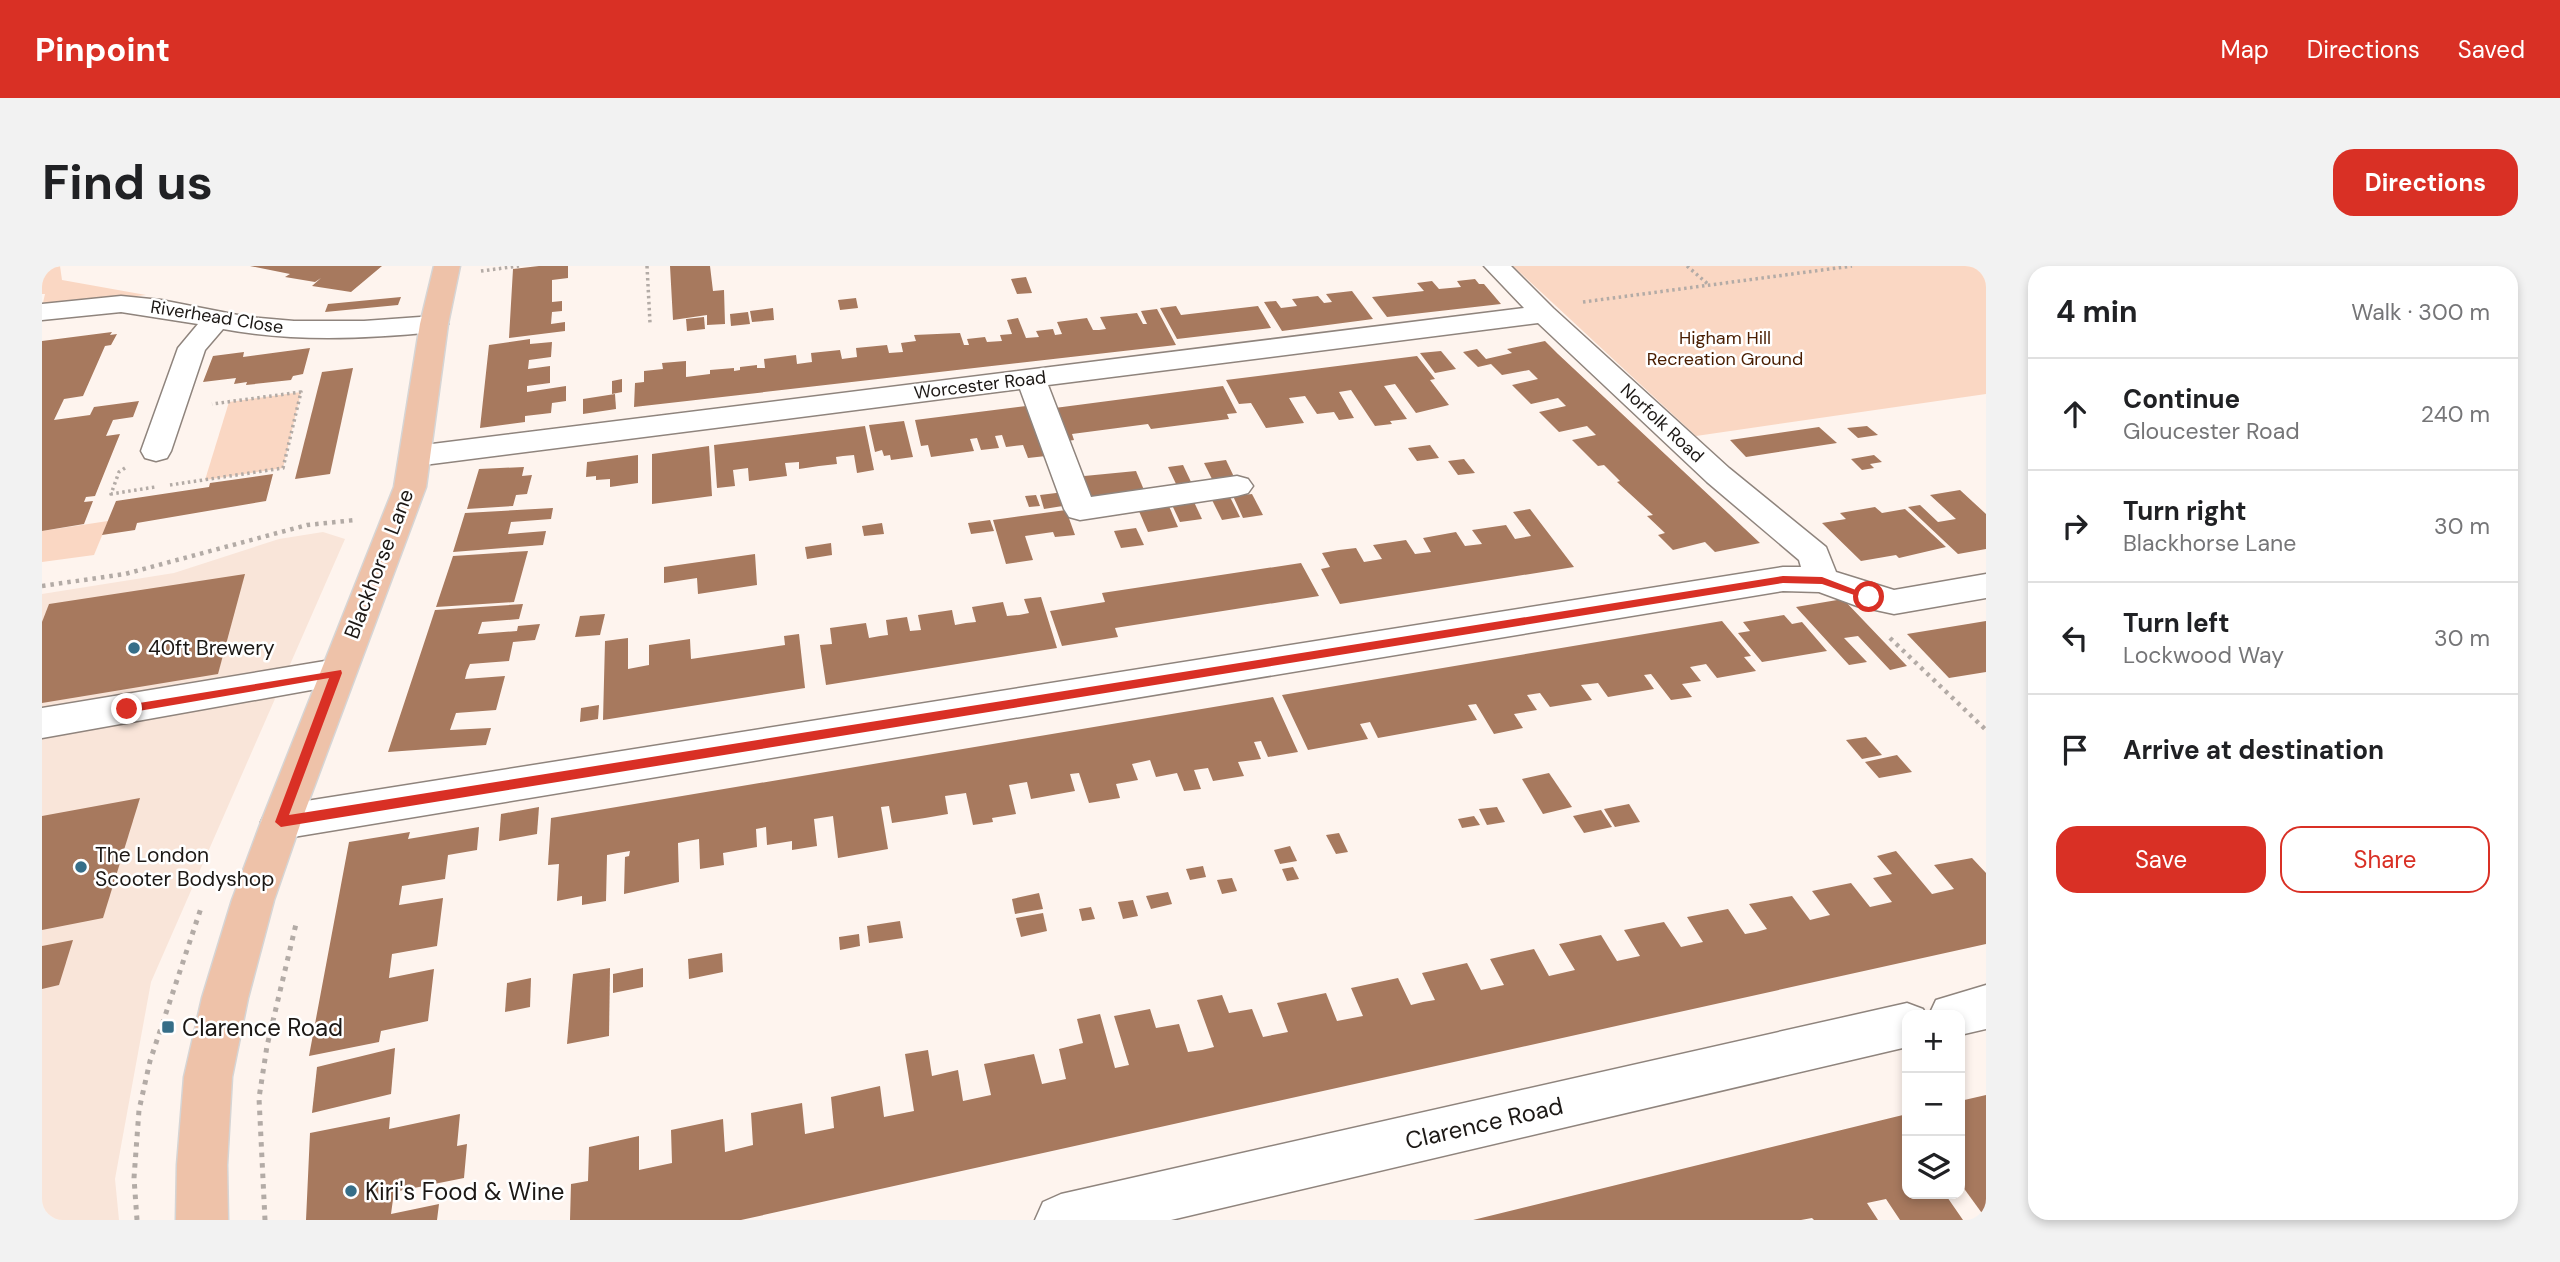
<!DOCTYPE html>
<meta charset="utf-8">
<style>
body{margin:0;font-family:"DM Sans",sans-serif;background:#f2f2f2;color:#202124}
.controls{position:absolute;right:21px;bottom:21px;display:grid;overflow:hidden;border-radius:14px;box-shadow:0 4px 10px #0003}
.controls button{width:63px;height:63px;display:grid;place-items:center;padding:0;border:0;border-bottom:2px solid #e0e0e0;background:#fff;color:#202124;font:35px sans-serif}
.stop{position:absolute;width:21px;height:21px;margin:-16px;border:5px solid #d93025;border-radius:50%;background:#fff}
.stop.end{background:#d93025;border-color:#fff;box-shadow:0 2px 7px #0008}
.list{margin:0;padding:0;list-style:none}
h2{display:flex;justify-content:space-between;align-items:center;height:91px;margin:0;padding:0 28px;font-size:30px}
h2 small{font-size:23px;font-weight:400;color:#757577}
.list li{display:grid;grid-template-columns:46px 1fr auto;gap:21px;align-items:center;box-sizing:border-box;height:112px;padding:0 28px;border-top:2px solid #e0e0e0}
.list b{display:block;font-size:26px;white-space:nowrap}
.list p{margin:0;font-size:23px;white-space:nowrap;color:#757577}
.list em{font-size:23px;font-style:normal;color:#757577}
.actions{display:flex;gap:14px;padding:21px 28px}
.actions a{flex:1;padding:16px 0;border:2px solid #d93025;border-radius:21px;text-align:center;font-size:24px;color:#d93025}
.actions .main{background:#d93025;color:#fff}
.icon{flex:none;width:38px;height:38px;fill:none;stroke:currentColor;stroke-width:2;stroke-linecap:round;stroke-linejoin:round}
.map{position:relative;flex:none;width:1944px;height:954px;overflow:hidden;border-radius:21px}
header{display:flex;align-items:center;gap:42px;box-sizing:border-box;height:98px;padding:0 35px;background:#d93025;color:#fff}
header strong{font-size:33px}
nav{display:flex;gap:38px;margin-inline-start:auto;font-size:24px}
.intro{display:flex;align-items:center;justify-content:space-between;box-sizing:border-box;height:168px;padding:0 42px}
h1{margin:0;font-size:49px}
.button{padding:18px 32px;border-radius:21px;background:#d93025;color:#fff;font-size:24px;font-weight:700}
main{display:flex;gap:42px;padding:0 42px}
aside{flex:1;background:#fff;border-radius:21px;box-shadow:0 4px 10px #0003}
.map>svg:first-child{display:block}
.built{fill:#f9e5d9}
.green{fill:#fad7c3}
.building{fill:#a7795e}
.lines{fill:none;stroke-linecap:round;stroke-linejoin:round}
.minor-casing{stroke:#8f847d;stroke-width:3}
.major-casing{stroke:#d6d5d5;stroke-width:3}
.path-far2{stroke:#b3aba6;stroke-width:3.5;stroke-dasharray:2.5 3.5;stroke-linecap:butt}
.path-far1{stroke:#b3aba6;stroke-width:4.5;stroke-dasharray:3.5 5;stroke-linecap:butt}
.path{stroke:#b3aba6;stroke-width:5;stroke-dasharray:4.5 6;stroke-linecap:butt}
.minor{fill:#fff;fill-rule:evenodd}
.major{fill:#eec2a9;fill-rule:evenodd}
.route{fill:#d93025}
.poi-dot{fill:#366e88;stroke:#fff;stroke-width:2.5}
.labels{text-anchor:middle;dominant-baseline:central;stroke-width:5;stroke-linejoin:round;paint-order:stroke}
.far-street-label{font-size:18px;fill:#1c1815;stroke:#fff}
.far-park-label{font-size:18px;fill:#491d00;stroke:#fff}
.street-label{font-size:21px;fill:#1c1815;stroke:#fff}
.poi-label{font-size:21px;fill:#1c1815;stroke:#fff;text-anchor:start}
.near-poi-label{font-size:24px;fill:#1c1815;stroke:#fff;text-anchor:start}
.near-street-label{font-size:24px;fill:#1c1815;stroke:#fff}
</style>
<header>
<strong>Pinpoint</strong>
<nav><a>Map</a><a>Directions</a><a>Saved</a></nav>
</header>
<div class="intro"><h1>Find us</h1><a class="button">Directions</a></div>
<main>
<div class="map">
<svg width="1944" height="954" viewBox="0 0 1944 954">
<rect width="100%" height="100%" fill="#fef4ee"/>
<!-- built -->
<path class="built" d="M281 266 303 273 109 716 73 913 77 954H0V328L132 307 237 273Z"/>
<!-- green -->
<g class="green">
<path d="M18 0 20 14 104 29 0 41 3 28H0V3Z"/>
<path d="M1471 0H1944V128L1654 170Z"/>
<path d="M259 126 241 202 163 214 187 136Z"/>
<path d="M66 255 52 289 0 296V265Z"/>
</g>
<!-- building -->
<g class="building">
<path d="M208 0H340L309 26 270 20 279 12 273 16 243 11 248 8Z"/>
<path d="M497 0H526V12L510 14V36L520 35V45L510 46 509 58 523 56V65L467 72 471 3Z"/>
<path d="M628 0H668L671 25 682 24 683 58 665 59V49L631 54Z"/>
<path d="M984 11 990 27 975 28 969 13Z"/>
<path d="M1433 13 1437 18H1442L1459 38 1345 51 1330 31 1382 25 1375 17 1390 15 1397 23 1419 21 1415 15Z"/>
<path d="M1310 25 1331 53 1240 65 1222 36 1234 35 1239 42 1255 40 1250 33 1276 30 1282 37 1290 36 1284 28Z"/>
<path d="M359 31 356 39 283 46 286 38Z"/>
<path d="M814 32 816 42 798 44 796 34Z"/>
<path d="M1134 40 1139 49 1216 40 1229 62 1135 73 1118 42Z"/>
<path d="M731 42 732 54 710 56 708 45Z"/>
<path d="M1115 43 1134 79 592 141 593 117 602 116V105L621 103 620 97 644 95V111L668 108V104L692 102V105L698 104V101L715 99V102H723L722 93 754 89 755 98 770 96 769 87 798 84 800 93 815 91 814 82 845 79 847 87 861 86 859 77 874 75 872 69 918 67 922 79H927L925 73 943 71 945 76 960 75 958 69 970 68 965 54 976 52 984 72 997 71 994 65 1011 63 1013 69 1020 68 1015 56 1045 52 1051 64H1057L1064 63 1058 51 1095 47 1101 58H1105L1099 45Z"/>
<path d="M706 46 708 58 689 60 688 48Z"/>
<path d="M662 51 663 63 645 65 644 53Z"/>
<path d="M70 66 68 69 75 68 69 79 63 80 41 130 22 133 12 154 48 149 52 141 97 135 91 151 71 154 64 170 78 168 53 230 44 231 42 236 51 235 42 258 0 265V75Z"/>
<path d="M488 73V78L510 76 509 91 487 94 486 103 508 100V117L485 120V126L524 120V135L510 137 509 147 483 150V156L438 162 447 79Z"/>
<path d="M1503 75 1516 88 1718 277 1673 286 1663 276 1631 284 1616 269 1623 267 1605 250 1611 249 1575 216 1578 215 1562 199 1556 200 1530 174 1554 169 1545 160 1517 166 1497 146 1524 140 1516 132 1489 138 1470 119 1496 113 1487 104 1460 109 1449 98 1436 101 1421 86 1435 83 1444 93 1470 87 1465 83Z"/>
<path d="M268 82 261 108 251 110 249 114 204 119 205 116 192 118 194 112 161 116 171 90 202 86 201 91Z"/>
<path d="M1399 85 1414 103 1393 107 1378 87Z"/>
<path d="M1375 90 1393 113 1388 114 1407 139 1374 147 1353 118 1342 120 1365 153 1348 155 1350 158 1333 160 1309 124 1297 126 1312 152 1297 154 1292 146 1275 148 1263 130 1247 132 1262 157 1224 162 1209 137 1197 138 1184 114Z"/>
<path d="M311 102 288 208 253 213 280 106Z"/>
<path d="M580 113V126L570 128V115Z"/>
<path d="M1181 120 1195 147 1185 148 1187 153 1109 163 1106 158 1030 168 1032 174 1026 175 1005 143Z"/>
<path d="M573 128 574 143 541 148V133Z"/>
<path d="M992 139 1004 190 986 192 981 179 964 181 960 169 953 170 957 182 939 184 935 172 928 173 932 185 889 191 886 179 879 180 873 154Z"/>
<path d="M862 155 871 191 849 194 848 189 842 190 840 184 833 186 827 159Z"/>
<path d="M823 160 832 204 815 207 812 189 801 190 794 191 795 198 777 200 757 203V196L743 197 745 210 707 215 706 202 691 204 693 220 675 222 672 179Z"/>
<path d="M1825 160 1836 169 1816 172 1805 162Z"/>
<path d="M1777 161 1795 177 1704 191 1688 174Z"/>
<path d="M1388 179 1397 192 1375 195 1366 182Z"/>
<path d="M667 180 670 230 610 238V188Z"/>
<path d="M596 189V217L568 221V213L554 214V210L544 211 545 196Z"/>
<path d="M1832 189 1840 196 1828 198 1832 202 1820 204 1809 193Z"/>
<path d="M1422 193 1433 207 1416 209 1406 195Z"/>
<path d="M1184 194 1193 213 1171 215 1162 197Z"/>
<path d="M1141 199 1150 218 1135 220 1126 201Z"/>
<path d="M482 201 480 210 490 209 485 228 474 229 471 240 425 243 437 203Z"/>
<path d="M1094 205 1102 224 1040 233 1032 211Z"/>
<path d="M231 208 224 235 95 257 93 264 60 269 74 235 167 221 168 217Z"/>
<path d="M1918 224 1944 248V283L1916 288 1866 241 1878 239 1896 256 1914 253 1888 229Z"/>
<path d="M1022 226 1027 239 1002 243 998 229Z"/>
<path d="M1210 228 1221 249 1201 252 1191 230Z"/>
<path d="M994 229 998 240 987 241 983 230Z"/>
<path d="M1188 231 1198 251 1180 254 1170 234Z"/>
<path d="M1152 236 1160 253 1138 256 1130 239Z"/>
<path d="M1126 238 1136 261 1106 266 1096 243Z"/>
<path d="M1833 241 1840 247 1863 243 1904 281 1857 292 1854 289 1819 295 1780 257 1804 253 1798 247Z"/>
<path d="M511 242 509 253 469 256 466 268 504 265 501 279 411 286 423 247Z"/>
<path d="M1488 243 1532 301 1298 338 1279 303 1288 301 1280 287 1297 284 1314 282 1322 296 1340 293 1331 279 1364 274 1373 288 1389 286 1381 272 1414 266 1423 280 1440 278 1430 264 1464 259 1473 273 1489 270 1471 246Z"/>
<path d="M1024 244 1033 269 1013 271 1011 266 983 270 991 294 964 298 951 254Z"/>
<path d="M948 254 952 265 929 268 926 257Z"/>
<path d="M840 257 842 268 822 270 820 260Z"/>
<path d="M1094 262 1102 279 1079 282 1072 265Z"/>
<path d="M789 277 790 289 765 293 763 281Z"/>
<path d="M486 285 472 336 394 341 411 290Z"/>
<path d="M713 288 715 319 656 328 655 312 622 317V301Z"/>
<path d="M1259 297 1277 330 1073 362 1076 371 1020 380 1008 345 1063 336 1060 327Z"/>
<path d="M203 308 176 408 0 437V356L7 338Z"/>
<path d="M999 331 1015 382 784 419 778 379 790 378 788 362 824 357 827 372 838 370 846 369 844 354 865 351 868 365 879 364 876 349 910 344 913 359 924 357 934 356 930 341 961 336 965 350 977 349 987 347 982 333Z"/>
<path d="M1801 333 1865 400 1848 404 1816 370 1802 372 1825 396 1807 399 1754 341Z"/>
<path d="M481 338 477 353 440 356 436 368 475 365 476 360 498 358 493 374 471 376 467 395 428 398 425 405 423 413 463 410 454 444 414 447 408 464 449 462 444 479 346 486 393 344Z"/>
<path d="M563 348 558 369 533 371 538 350Z"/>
<path d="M1742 349 1750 358 1760 356 1785 385 1720 396 1696 367 1708 365 1701 356Z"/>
<path d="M1680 355 1709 390 1702 391 1714 405 1675 412 1664 398 1648 401 1659 415 1640 418 1650 431 1629 434 1609 408 1602 409 1612 423 1566 431 1556 417 1539 419 1550 434 1508 441 1498 427 1485 429 1495 444 1472 448 1481 462 1452 468 1434 438 1426 439 1435 454 1336 472 1328 456 1318 458 1326 473 1266 484 1240 429Z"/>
<path d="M1944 355V406L1907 412 1865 368Z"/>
<path d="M757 368 763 422 561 454 563 375 586 372V403L607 399V379L648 373 649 393 743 379 742 370Z"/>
<path d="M1231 431 1256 486 1226 491 1219 475 1212 476 1219 493 1196 496 1202 510 1171 515 1166 502 1152 504 1159 523 1142 525 1135 507 1114 511 1108 494 1090 498 1096 514 1074 518 1078 532 1047 537 1037 507 1028 508 1033 525 989 533 985 516 967 519 974 548 950 552 951 556 931 559 924 527 903 530 906 548 883 552 850 557 847 540 839 541 846 583 796 592 791 550 772 553 775 580 750 584V575L725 579 724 561 714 563 715 581 681 587 682 599 658 603 657 573 646 575 636 577 637 616 582 628 583 591 587 590 588 585 576 587 565 589 564 635 540 639V630L515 635 517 598 506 599 509 552Z"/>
<path d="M557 439 556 453 538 456 539 442Z"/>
<path d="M1824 471 1840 489 1820 493 1804 474Z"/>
<path d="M1855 489 1870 506 1837 512 1823 496Z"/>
<path d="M1507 507 1530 541 1501 548 1480 513Z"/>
<path d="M98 532 61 652 0 664V550Z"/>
<path d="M1587 538 1598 556 1573 561 1562 543Z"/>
<path d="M497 541 495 568 457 575 459 548Z"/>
<path d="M1455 541 1463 556 1445 559 1437 543Z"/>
<path d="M1559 544 1570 561 1542 567 1531 550Z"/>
<path d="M1432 550 1438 559 1420 562 1416 553Z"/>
<path d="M437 561 435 584 406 589 403 613 360 620 357 639 401 632 395 680 350 688 347 712 392 703 386 755 339 765 337 776 267 790 307 576 368 566 366 573Z"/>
<path d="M1297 567 1306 586 1294 588 1284 569Z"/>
<path d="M1248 580 1255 595 1238 598 1232 584Z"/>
<path d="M1854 585 1890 628 1912 623 1892 599 1930 592 1944 607V678L699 954H528L529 918 546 915 547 881 597 870V904L630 897 629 864 681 853 683 886 711 879 709 847 760 837 763 868 792 862 789 831 838 820 842 851 872 845 863 788 886 784 890 810 916 804 921 835 949 829 942 798 992 788 1000 818 1024 813 1017 783 1041 777 1035 753 1058 748 1073 802 1087 799 1072 750 1108 743 1114 762 1137 758 1146 786 1160 784 1172 781 1155 734 1180 729 1187 747 1210 743 1221 771 1246 766 1235 737 1284 727 1295 755 1321 750 1309 722 1356 712 1369 739 1381 736 1393 734 1380 707 1425 697 1439 724 1462 719 1448 693 1492 683 1507 710 1533 704 1517 678 1559 669 1575 695 1598 690 1582 664 1622 656 1639 681 1661 676 1645 651 1686 643 1703 668 1714 666 1725 663 1707 638 1750 630 1768 654 1788 649 1770 625 1809 617 1828 641 1850 636 1831 612 1850 608 1835 590Z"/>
<path d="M1161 600 1164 611 1148 614 1144 603Z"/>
<path d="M1251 601 1257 613 1245 615 1240 603Z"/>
<path d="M1190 612 1195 625 1180 628 1175 614Z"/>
<path d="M1126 626 1130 638 1109 643 1104 630Z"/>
<path d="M997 627 1001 643 973 648 970 633Z"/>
<path d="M1091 634 1096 650 1081 653 1076 636Z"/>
<path d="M1049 641 1053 653 1040 655 1037 643Z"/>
<path d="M1001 647 1005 665 979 671 974 652Z"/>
<path d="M858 655 861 672 827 677 825 660Z"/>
<path d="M817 668 818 680 798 684 797 671Z"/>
<path d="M31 674 17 719 0 723V680Z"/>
<path d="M680 687 681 706 647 713 646 693Z"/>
<path d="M568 702 567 770 525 778 531 708Z"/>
<path d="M601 702V721L571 727V708Z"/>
<path d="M489 712 488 741 463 746 465 717Z"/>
<path d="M353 782 349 828 270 847 275 801Z"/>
<path d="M1944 829V950H1942L1918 917V835Z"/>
<path d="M418 848 415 880 425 878 422 912 352 926 349 948 397 938 395 954H264L268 867 348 851 347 863Z"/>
<path d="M1865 848V928H1903L1921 954H1858L1844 933 1825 937 1836 954H1772L1770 952 1759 954H1431Z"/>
</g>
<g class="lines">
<!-- minor casing -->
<g class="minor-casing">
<g id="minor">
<path d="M1442 0H1469L1511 42 1687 202 1784 281 1794 306 1852 324 1944 308V332L1852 348 1815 340 1777 326 1741 325 239 573 225 568 219 556 225 544 239 539 1741 301H1759L1757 294 1665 216 1496 57 1006 119 1049 231 1195 210 1206 213 1211 220 1206 227 1195 230 1038 254 1027 251 1022 243 978 123 374 200 363 197 359 190 363 183 374 180 1482 42Z"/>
<path d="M79 30 119 34 206 51 252 55H322L392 50 402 52 406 58 402 64 392 66C322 73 250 76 181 63L163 84 129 185 125 192 114 195 103 192 99 185 136 82 156 58 79 46 0 54V38Z"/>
<path d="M295 393 308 397 313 407 308 417 0 472V442Z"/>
<path d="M1944 719V763L1918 769V749H1887L1894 734Z"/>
<path d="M1865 737 1881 743 1884 749H1865V781L1129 954H993L1001 936 1019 928Z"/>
</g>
</g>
<!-- major casing -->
<g class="major-casing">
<path id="major" d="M392 0H418L406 58 384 221 259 556 232 634 206 732 190 811 185 899 186 954H134L135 899 142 811 160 732 190 634 219 556 352 221 378 58Z"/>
</g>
<!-- path-far2 -->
<g class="path-far2">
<path d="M605 0 608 57"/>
<path d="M1645 0 1667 19"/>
<path d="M439 5 477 0"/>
<path d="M1541 36 1810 0"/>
<path d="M83 202 77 206 69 228 113 221"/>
<path d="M128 219 241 202 259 126 170 138"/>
</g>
<!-- path-far1 -->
<g class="path-far1">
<path d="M0 320 83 308 265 259 313 254"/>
<path d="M1848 372 1944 464"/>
</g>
<!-- path -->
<g class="path">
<path d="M95 954 92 912 97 844 108 795 160 639"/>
<path d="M223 954 217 832 225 780 254 658"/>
</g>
<!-- minor -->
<use href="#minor" class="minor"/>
<!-- major -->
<use href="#major" class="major"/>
</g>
<!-- route -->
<path class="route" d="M1741 310 1780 311 1832 331 1827 334 1780 318 1741 317 239 561 233 556 287 412 85 447 79 443 85 439 299 404 300 407 247 549Z"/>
<!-- markers -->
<g class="poi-dot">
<circle cx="92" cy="382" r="7"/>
<circle cx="39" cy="601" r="7"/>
<rect x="119" y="754" width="14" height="14" rx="3.5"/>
<circle cx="309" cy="925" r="7"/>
</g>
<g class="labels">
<!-- far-street labels -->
<g class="far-street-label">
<text transform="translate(175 51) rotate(9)">Riverhead Close</text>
<text transform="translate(938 119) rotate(-7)">Worcester Road</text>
<text transform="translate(1620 157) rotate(43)">Norfolk Road</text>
</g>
<!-- far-park labels -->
<g class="far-park-label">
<text x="1683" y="72">Higham Hill<tspan x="1683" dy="21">Recreation Ground</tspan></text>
</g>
<!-- street labels -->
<g class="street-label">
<text transform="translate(337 298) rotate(-69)">Blackhorse Lane</text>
</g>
<!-- poi labels -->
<g class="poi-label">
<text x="106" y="382">40ft Brewery</text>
<text x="53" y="589">The London<tspan x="53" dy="24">Scooter Bodyshop</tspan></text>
</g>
<!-- near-poi labels -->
<g class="near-poi-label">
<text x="140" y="761">Clarence Road</text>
<text x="323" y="925">Kiri's Food &amp; Wine</text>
</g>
<!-- near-street labels -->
<g class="near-street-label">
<text transform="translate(1442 857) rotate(-13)">Clarence Road</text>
</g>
</g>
</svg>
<div class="controls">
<button>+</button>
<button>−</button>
<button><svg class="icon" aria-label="layers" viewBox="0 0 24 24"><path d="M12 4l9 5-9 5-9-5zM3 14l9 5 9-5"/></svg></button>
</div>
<div class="stop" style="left:1827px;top:331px"></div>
<div class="stop end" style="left:85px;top:443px"></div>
</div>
<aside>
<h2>4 min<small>Walk · 300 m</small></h2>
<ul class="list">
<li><svg class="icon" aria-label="ahead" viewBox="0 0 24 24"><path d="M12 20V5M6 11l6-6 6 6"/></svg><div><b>Continue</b><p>Gloucester Road</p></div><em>240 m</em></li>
<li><svg class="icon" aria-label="right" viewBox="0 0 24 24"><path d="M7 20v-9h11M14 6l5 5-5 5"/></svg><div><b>Turn right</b><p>Blackhorse Lane</p></div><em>30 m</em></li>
<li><svg class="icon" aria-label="left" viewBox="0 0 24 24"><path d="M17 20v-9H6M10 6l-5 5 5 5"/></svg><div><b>Turn left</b><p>Lockwood Way</p></div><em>30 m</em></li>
<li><svg class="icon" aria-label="arrive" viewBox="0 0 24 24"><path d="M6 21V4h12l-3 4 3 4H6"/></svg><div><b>Arrive at destination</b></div></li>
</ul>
<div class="actions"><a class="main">Save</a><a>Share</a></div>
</aside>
</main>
